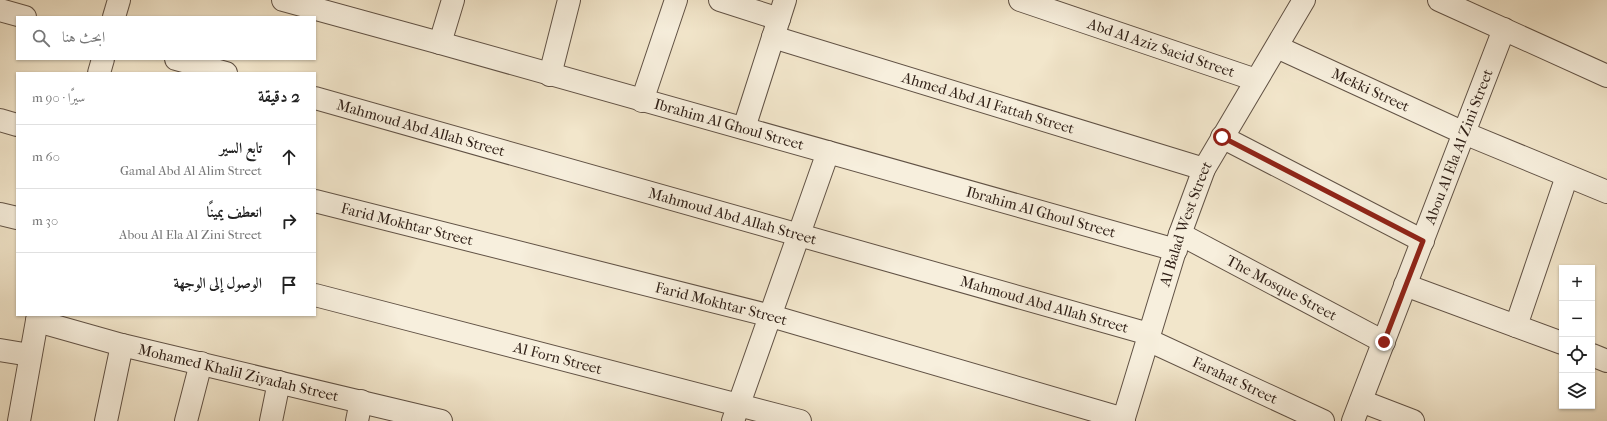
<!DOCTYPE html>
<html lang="ar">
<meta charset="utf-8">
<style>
body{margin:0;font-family:"IM FELL French Canon",Amiri,serif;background:#f6f6f6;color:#222;direction:rtl}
.controls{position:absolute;right:12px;bottom:12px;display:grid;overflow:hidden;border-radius:0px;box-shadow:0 1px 3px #0004}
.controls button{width:36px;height:36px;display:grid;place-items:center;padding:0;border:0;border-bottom:1px solid #e0e0e0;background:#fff;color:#222;font:20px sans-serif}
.stop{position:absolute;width:12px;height:12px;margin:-9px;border:3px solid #8f2418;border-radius:50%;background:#fff}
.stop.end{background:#8f2418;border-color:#fff;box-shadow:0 1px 4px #0008}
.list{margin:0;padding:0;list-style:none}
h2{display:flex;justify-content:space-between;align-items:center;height:52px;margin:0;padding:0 16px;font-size:17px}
h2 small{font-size:13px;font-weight:400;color:#767676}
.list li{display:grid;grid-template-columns:26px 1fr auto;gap:12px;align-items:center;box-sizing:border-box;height:64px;padding:0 16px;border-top:1px solid #e0e0e0}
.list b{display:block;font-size:15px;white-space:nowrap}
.list p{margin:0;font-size:13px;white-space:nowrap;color:#767676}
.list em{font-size:13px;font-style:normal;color:#767676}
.icon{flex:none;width:22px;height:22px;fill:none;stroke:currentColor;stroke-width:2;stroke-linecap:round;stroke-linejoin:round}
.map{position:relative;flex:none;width:1607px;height:421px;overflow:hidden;direction:ltr}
.search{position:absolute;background:#fff;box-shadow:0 1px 3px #0004;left:16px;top:16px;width:300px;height:44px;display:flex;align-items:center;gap:10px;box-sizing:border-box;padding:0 14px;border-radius:0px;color:#767676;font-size:15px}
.panel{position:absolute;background:#fff;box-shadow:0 1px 3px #0004;left:16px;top:72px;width:300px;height:244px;border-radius:0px;direction:rtl}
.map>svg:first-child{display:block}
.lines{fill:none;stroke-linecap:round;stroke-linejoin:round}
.minor-casing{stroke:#615245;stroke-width:24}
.minor{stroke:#f7efdd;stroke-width:22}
.route{stroke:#8f2418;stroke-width:5}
.labels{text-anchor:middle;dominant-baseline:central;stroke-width:4;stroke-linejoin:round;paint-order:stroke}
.street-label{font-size:15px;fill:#312118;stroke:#f7efdd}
</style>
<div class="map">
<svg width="1607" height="421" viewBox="0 0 1607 421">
<rect width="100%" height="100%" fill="#f2e6cb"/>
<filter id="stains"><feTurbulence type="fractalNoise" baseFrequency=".005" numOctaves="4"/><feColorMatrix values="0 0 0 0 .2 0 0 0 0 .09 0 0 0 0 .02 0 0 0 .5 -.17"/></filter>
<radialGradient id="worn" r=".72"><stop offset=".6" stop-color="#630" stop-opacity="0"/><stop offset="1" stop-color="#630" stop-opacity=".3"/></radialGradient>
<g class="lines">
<!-- minor casing -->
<g class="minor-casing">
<g id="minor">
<path id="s1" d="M283 0 440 43 1176 250"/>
<path d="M720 0 779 19"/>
<path id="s2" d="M1020 0 1256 80"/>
<path d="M1439 0 1607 76"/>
<path d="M0 10 25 17"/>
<path d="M114 17 119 0"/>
<path id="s3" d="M773 37 1204 169"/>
<path d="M440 43 453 0"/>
<path id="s4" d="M1277 47 1464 133 1607 192"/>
<path d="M176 59 226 73"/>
<path d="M99 73 103 59"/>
<path d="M550 75 569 0"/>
<path id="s5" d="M315 98 1149 334"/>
<path d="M642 101 676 0"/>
<path d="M0 120 17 125"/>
<path d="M744 128 785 0"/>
<path d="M1222 137 1423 241"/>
<path id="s6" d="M315 201 771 316 1124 419"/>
<path d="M0 214 17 218"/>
<path id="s7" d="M1180 234 1384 342"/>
<path d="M1405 285 1562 343"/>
<path id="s8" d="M315 295 800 421"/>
<path id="s9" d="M37 321 122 345 441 421"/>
<path d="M1516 326 1567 176"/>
<path id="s10" d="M1148 340 1323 421"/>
<path d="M0 350 30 355"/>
<path d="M1592 355 1607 361"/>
<path d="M1361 401 1413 421"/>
<path d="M19 421 38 315"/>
<path d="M106 421 122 345"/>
<path d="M186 421 201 363"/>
<path d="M271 421 279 382"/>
<path d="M357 421 361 401"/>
<path d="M733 421 828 152"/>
<path id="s11" d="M1123 421 1180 234 1204 169 1304 0"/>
<path id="s12" d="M1353 421 1504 29"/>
</g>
</g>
<!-- minor -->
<use href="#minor" class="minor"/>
</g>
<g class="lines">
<!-- route -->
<path class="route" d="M1222 137 1423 241 1384 342"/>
</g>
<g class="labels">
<!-- street labels -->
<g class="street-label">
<text stroke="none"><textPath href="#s2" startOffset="149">Abd Al Aziz Saeid Street</textPath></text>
<text stroke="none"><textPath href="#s4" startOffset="103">Mekki Street</textPath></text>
<text stroke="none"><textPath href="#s3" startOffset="225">Ahmed Abd Al Fattah Street</textPath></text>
<text stroke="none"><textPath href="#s1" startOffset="463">Ibrahim Al Ghoul Street</textPath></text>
<text stroke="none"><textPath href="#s5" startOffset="110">Mahmoud Abd Allah Street</textPath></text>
<text stroke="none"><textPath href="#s12" startOffset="294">Abou Al Ela Al Zini Street</textPath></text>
<text stroke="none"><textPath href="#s1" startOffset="787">Ibrahim Al Ghoul Street</textPath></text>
<text stroke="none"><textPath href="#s5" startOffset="434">Mahmoud Abd Allah Street</textPath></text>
<text stroke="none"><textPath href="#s6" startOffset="95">Farid Mokhtar Street</textPath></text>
<text stroke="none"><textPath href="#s11" startOffset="207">Al Balad West Street</textPath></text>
<text stroke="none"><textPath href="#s7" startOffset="115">The Mosque Street</textPath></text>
<text stroke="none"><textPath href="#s6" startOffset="419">Farid Mokhtar Street</textPath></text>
<text stroke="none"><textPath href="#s5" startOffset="758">Mahmoud Abd Allah Street</textPath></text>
<text stroke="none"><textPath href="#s8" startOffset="251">Al Forn Street</textPath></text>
<text stroke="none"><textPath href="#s9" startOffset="208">Mohamed Khalil Ziyadah Street</textPath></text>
<text stroke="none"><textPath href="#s10" startOffset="96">Farahat Street</textPath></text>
</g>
</g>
<rect width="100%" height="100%" filter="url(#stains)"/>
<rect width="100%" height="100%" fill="url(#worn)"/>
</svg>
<div class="controls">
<button>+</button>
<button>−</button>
<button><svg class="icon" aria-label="locate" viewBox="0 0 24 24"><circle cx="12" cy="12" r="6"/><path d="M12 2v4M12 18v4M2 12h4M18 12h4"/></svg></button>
<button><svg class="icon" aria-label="layers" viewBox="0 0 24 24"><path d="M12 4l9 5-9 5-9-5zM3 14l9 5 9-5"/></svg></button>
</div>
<div class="stop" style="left:1222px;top:137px"></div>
<div class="stop end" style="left:1384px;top:342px"></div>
<div class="search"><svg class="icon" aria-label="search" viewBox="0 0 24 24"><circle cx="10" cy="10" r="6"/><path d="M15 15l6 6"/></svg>ابحث هنا</div>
<section class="panel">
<h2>2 دقيقة<small>سيرًا · 90 m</small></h2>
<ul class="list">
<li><svg class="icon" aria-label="ahead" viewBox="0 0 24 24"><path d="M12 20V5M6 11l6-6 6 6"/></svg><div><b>تابع السير</b><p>Gamal Abd Al Alim Street</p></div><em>60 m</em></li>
<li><svg class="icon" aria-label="right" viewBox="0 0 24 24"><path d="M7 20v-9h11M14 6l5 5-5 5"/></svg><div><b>انعطف يمينًا</b><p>Abou Al Ela Al Zini Street</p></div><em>30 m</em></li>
<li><svg class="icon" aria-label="arrive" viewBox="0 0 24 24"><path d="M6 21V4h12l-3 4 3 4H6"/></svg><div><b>الوصول إلى الوجهة</b></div></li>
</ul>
</section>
</div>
